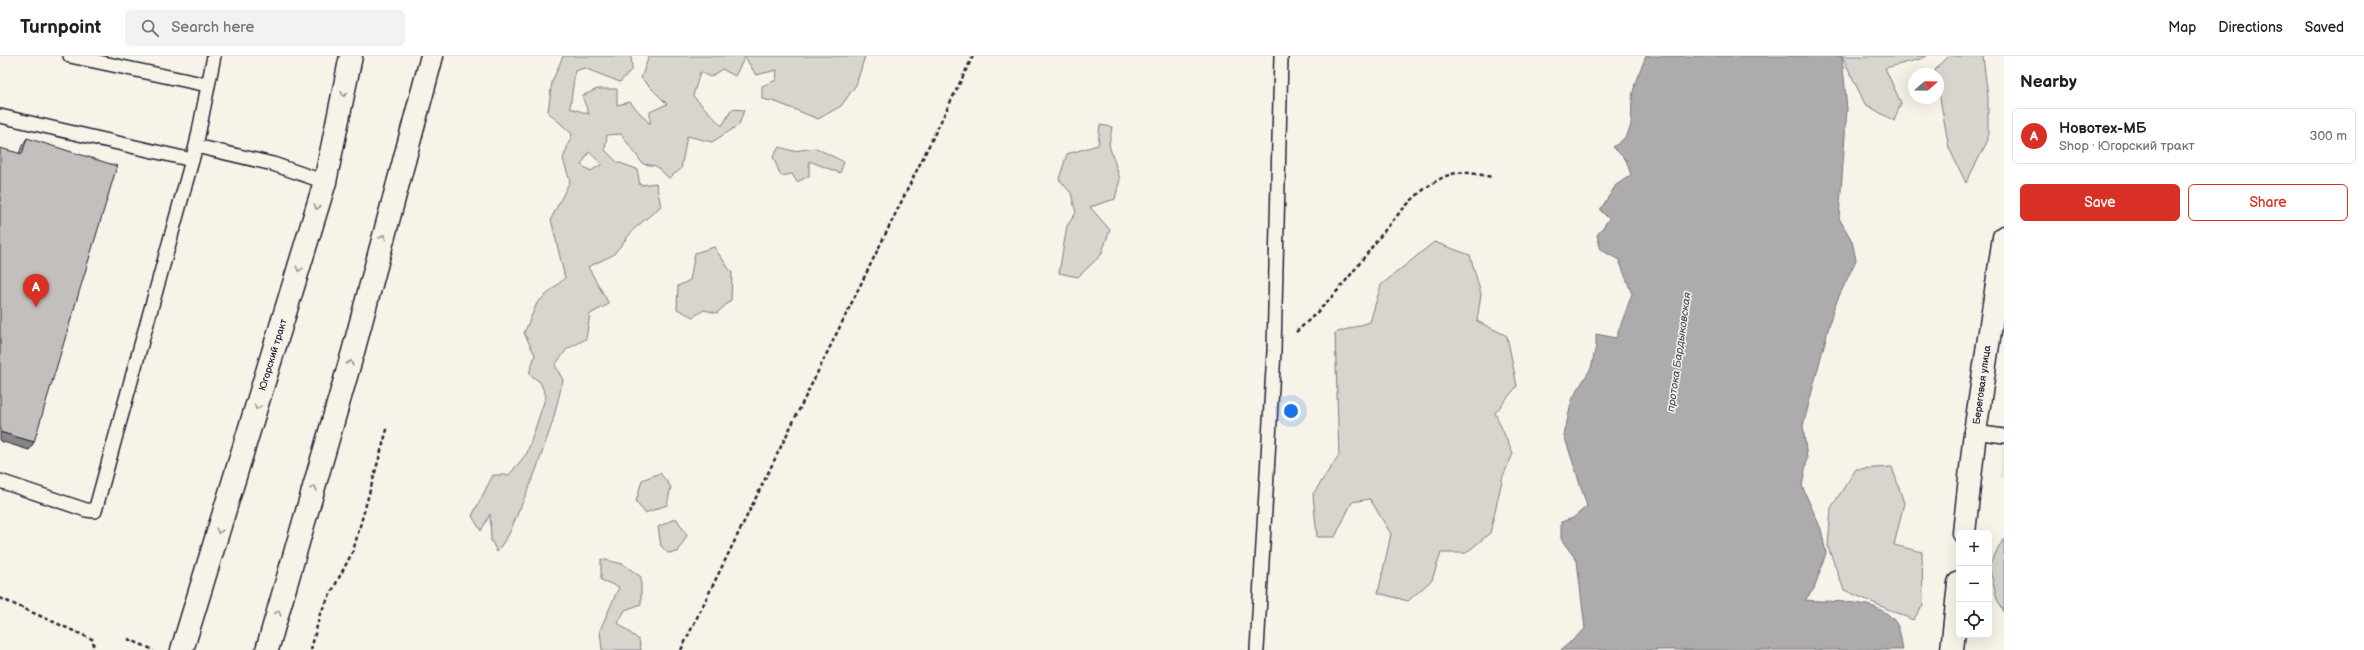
<!DOCTYPE html>
<meta charset="utf-8">
<style>
body{margin:0;font-family:"Balsamiq Sans",sans-serif;background:#f2f2f2;color:#202124}
.controls{position:absolute;right:12px;bottom:12px;display:grid;overflow:hidden;border-radius:6px;box-shadow:0 4px 16px #0002}
.controls button{width:36px;height:36px;display:grid;place-items:center;padding:0;border:0;border-bottom:1px solid #e0e0e0;background:#fff;color:#202124;font:20px sans-serif}
.compass{position:absolute;left:1908px;top:12px;width:36px;height:36px;border-radius:50%;background:#fff;box-shadow:0 4px 16px #0002;rotate:70deg}
.you{position:absolute;left:1291px;top:355px;width:14px;height:14px;margin:-10px;border:3px solid #fff;border-radius:50%;background:#1a73e8;box-shadow:0 0 0 6px #1a73e833}
.badge{display:grid;place-items:center;width:26px;height:26px;border-radius:50%;background:#d93025;color:#fff;font-size:13px;font-weight:700}
.pin{position:absolute;translate:-50% -33px;filter:drop-shadow(0 1px 2px #0008)}
.pin::after{content:'';position:absolute;top:21px;width:14px;height:12px;background:inherit;clip-path:polygon(0 0,100% 0,50% 100%)}
.list{margin:0;padding:0;list-style:none}
h2{display:flex;justify-content:space-between;align-items:center;height:52px;margin:0;padding:0 16px;font-size:17px}
h2 small{font-size:13px;font-weight:400;color:#757577}
.list li{display:grid;grid-template-columns:26px 1fr auto;gap:12px;align-items:center;box-sizing:border-box;height:56px;margin:0 8px 8px;padding:0 8px;border:1px solid #e0e0e0;border-radius:6px}
.list b{display:block;font-size:15px;white-space:nowrap}
.list p{margin:0;font-size:13px;white-space:nowrap;color:#757577}
.list em{font-size:13px;font-style:normal;color:#757577}
.actions{display:flex;gap:8px;padding:12px 16px}
.actions a{flex:1;padding:9px 0;border:1px solid #d93025;border-radius:6px;text-align:center;font-size:14px;color:#d93025}
.actions .main{background:#d93025;color:#fff}
.icon{flex:none;width:22px;height:22px;fill:none;stroke:currentColor;stroke-width:2;stroke-linecap:round;stroke-linejoin:round}
.map{position:relative;flex:none;width:2004px;height:594px;overflow:hidden}
header{display:flex;align-items:center;gap:24px;box-sizing:border-box;height:56px;padding:0 20px;background:#fff;border-bottom:1px solid #e0e0e0}
header strong{font-size:19px}
nav{display:flex;gap:22px;margin-inline-start:auto;font-size:14px}
.search{width:280px;height:36px;background:#f2f2f2;display:flex;align-items:center;gap:10px;box-sizing:border-box;padding:0 14px;border-radius:6px;color:#757577;font-size:15px}
main{display:flex}
aside{flex:1;background:#fff}
.map>svg:first-child{display:block}
.built{fill:#e7e3db}
.green{fill:#d8d5cf;stroke:#7d7c85;fill-rule:evenodd}
.water{fill:#aeabad;stroke:#76747f}
.lines{fill:none;stroke-linecap:round;stroke-linejoin:round}
.service-casing{stroke:#22223b;stroke-width:16}
.minor-casing{stroke:#22223b;stroke-width:25}
.primary-casing{stroke:#22223b;stroke-width:25}
.path{stroke:#22223b;stroke-width:2.5;stroke-dasharray:4 3;stroke-linecap:butt}
.service{stroke:#f7f3e8;stroke-width:13}
.minor{stroke:#f7f3e8;stroke-width:22}
.primary{stroke:#f7f3e8;stroke-width:22}
.wall{fill:#a7a4a3;stroke:#22223b}
.shaded-wall{fill:#888684;stroke:#22223b}
.building{fill:#c2bfbd;stroke:#22223b}
.oneway{stroke:#97959a}
.labels{text-anchor:middle;dominant-baseline:central;stroke-width:3;stroke-linejoin:round;paint-order:stroke}
.street-label{font-size:10px;fill:#22223b;stroke:#f7f3e8}
.water-label{font-size:11px;font-style:italic;fill:#535263;stroke:#f7f3e8}
</style>
<header>
<strong>Turnpoint</strong>
<div class="search"><svg class="icon" aria-label="search" viewBox="0 0 24 24"><circle cx="10" cy="10" r="6"/><path d="M15 15l6 6"/></svg>Search here</div>
<nav><a>Map</a><a>Directions</a><a>Saved</a></nav>
</header>
<main>
<div class="map">
<svg width="2004" height="594" viewBox="0 0 2004 594">
<rect width="100%" height="100%" fill="#f7f3e8"/>
<filter id="ink" filterUnits="userSpaceOnUse"><feTurbulence type="fractalNoise" baseFrequency=".025" numOctaves="2"/><feDisplacementMap in="SourceGraphic" scale="8" xChannelSelector="R" yChannelSelector="G"/><feConvolveMatrix kernelMatrix="1 2 1 2 8 2 1 2 1" color-interpolation-filters="sRGB"/></filter>
<g filter="url(#ink)">
<!-- built -->
<path class="built" d="M2004 370V422H2000Z"/>
<!-- green -->
<g class="green">
<path d="M563 0H631L632 13 620 26 584 12 575 15 570 52 589 58 582 40 597 33H617V49L630 46 650 68V56L667 48 641 22 649 0H865L856 29 841 50 818 63 776 46 762 43V30L776 24 777 14 756 19 745 1 735 20 722 13 710 21 700 16 693 40 722 70 732 53 744 54 739 69 712 86 687 80 681 113 669 122 656 110 643 108 621 78 607 79 605 94 617 106 637 113 640 129 656 127 661 150 634 173 613 199 588 211 609 248 590 258 586 283 567 293 555 309 563 324 552 368 535 417 509 478 497 496 491 484 490 458 481 475 472 460 493 419H509L527 397 546 340 540 326 529 318 535 299 524 277 537 247 565 222 551 163 570 125 563 103 572 78 548 56 552 26ZM589 96 602 108 591 115 581 109Z"/>
<path d="M1842 0H1926L1921 3 1885 12 1901 47 1894 65 1865 48Z"/>
<path d="M1949 0H1983L1988 41V84L1966 127 1949 92 1938 31V18H1936L1935 14Z"/>
<path d="M1100 69 1112 71 1109 89 1120 123 1115 143 1090 151 1110 174 1101 199 1078 221 1059 217 1067 170 1076 157 1071 137 1059 123 1067 98 1098 89Z"/>
<path d="M779 91 793 95 816 92 844 106 840 117 809 105V120L797 126 792 118 781 120 773 101Z"/>
<path d="M1434 186 1470 199 1481 238 1477 265 1507 280 1517 330 1495 357 1513 398 1503 420 1490 477 1466 497H1441L1432 524 1408 545 1378 537 1391 478 1370 443 1352 446 1335 481H1317L1313 438 1339 399 1335 277 1370 266 1381 229Z"/>
<path d="M714 191 732 217 731 244 717 257 704 254 693 261 677 253 678 230 690 224 695 197Z"/>
<path d="M1892 411 1904 447 1894 489 1922 496 1923 549 1913 564 1844 534 1828 491 1831 452 1856 413Z"/>
<path d="M660 417 671 431 667 449 645 457 636 446 642 424Z"/>
<path d="M676 462 687 479 678 496 668 497 661 490 658 471Z"/>
<path d="M2004 482V556L1997 543 1989 510Z"/>
<path d="M601 503 623 508 641 521V548L625 554 618 567 639 584 641 594H602L600 574 619 531 601 524Z"/>
</g>
<!-- water -->
<path class="water" d="M1646 0H1842L1847 53 1839 162 1852 185 1856 204 1834 251 1803 370 1807 403 1802 430 1821 473 1826 497 1814 533 1805 544C1831 547 1880 541 1896 567 1901 574 1901 586 1903 594H1561L1585 573 1577 505 1561 483V466L1573 462 1587 450 1564 379 1572 343 1591 312 1596 290V278L1616 282 1632 238 1619 204 1601 194 1597 179 1609 163 1600 154 1616 129 1631 119 1626 104 1613 91C1641 74 1627 57 1634 32 1636 21 1642 11 1646 0Z"/>
<g class="lines">
<!-- service casing -->
<g class="service-casing">
<g id="service">
<path d="M70 0 207 29"/>
<path d="M0 60 192 104"/>
<path d="M196 90 273 108 325 126"/>
<path d="M1975 376 2004 380"/>
<path d="M0 425 86 454 95 455 196 90 214 0"/>
<path d="M1257 594 1274 295 1281 0"/>
</g>
</g>
<!-- minor casing -->
<g class="minor-casing">
<g id="minor">
<path d="M1964 477 1975 376 2004 181"/>
<path d="M1952 594 1959 527"/>
</g>
</g>
<!-- primary casing -->
<g class="primary-casing">
<g id="primary">
<path d="M182 594 325 126 351 0"/>
<path d="M267 594 353 296 432 0"/>
</g>
</g>
<!-- path -->
<g class="path">
<path d="M1296 276C1316 258 1335 239 1352 217 1377 186 1407 138 1444 121 1459 113 1476 118 1492 121"/>
<path d="M0 542 94 584 92 594"/>
<path d="M128 583 154 594"/>
<path d="M311 594 320 558 353 495 388 370"/>
<path d="M681 594 973 0"/>
</g>
<!-- service -->
<use href="#service" class="service"/>
<!-- minor -->
<use href="#minor" class="minor"/>
<!-- primary -->
<use href="#primary" class="primary"/>
</g>
<!-- wall -->
<path class="wall" d="M27 82 34 386 29 394 19 98 22 90Z"/>
<!-- shaded-wall -->
<path class="shaded-wall" d="M0 376 34 386 29 394 0 385Z"/>
<!-- building -->
<path class="building" d="M27 82 117 110 34 386 0 376V92L22 98Z"/>
<!-- one-way arrows -->
<defs><path id="oneway-chevron" d="M-2-3.5L2.5 0L-2 3.5" fill="none" stroke-width="1.6" stroke-linecap="round" stroke-linejoin="round"/></defs>
<g class="oneway">
<use href="#oneway-chevron" transform="translate(344 38) rotate(100)"/>
<use href="#oneway-chevron" transform="translate(317 151) rotate(107)"/>
<use href="#oneway-chevron" transform="translate(383 181) rotate(-75)"/>
<use href="#oneway-chevron" transform="translate(299 213) rotate(107)"/>
<use href="#oneway-chevron" transform="translate(350 307) rotate(-74)"/>
<use href="#oneway-chevron" transform="translate(257 351) rotate(107)"/>
<use href="#oneway-chevron" transform="translate(314 432) rotate(-74)"/>
<use href="#oneway-chevron" transform="translate(219 475) rotate(107)"/>
<use href="#oneway-chevron" transform="translate(278 557) rotate(-74)"/>
</g>
</g>
<g class="labels">
<!-- street labels -->
<g class="street-label">
<text transform="translate(273 299) rotate(-73)">Югорский тракт</text>
<text transform="translate(1982 329) rotate(-82)">Береговая улица</text>
</g>
<!-- water labels -->
<g class="water-label">
<text transform="translate(1679 296) rotate(-82)">протока Бардыковская</text>
</g>
</g>
</svg>
<div class="controls">
<button>+</button>
<button>−</button>
<button><svg class="icon" aria-label="locate" viewBox="0 0 24 24"><circle cx="12" cy="12" r="6"/><path d="M12 2v4M12 18v4M2 12h4M18 12h4"/></svg></button>
</div>
<svg class="compass" viewBox="-18 -18 36 36"><path d="M0-13l5 13h-10z" fill="#e53935"/><path d="M0 13l5-13h-10z" fill="#757577"/></svg>
<div class="you"></div>
<div class="pin badge" style="left:36px;top:251px">A</div>
</div>
<aside>
<h2>Nearby<small></small></h2>
<ul class="list">
<li><span class="badge">A</span><div><b>Новотех-МБ</b><p>Shop · Югорский тракт</p></div><em>300 m</em></li>
</ul>
<div class="actions"><a class="main">Save</a><a>Share</a></div>
</aside>
</main>
